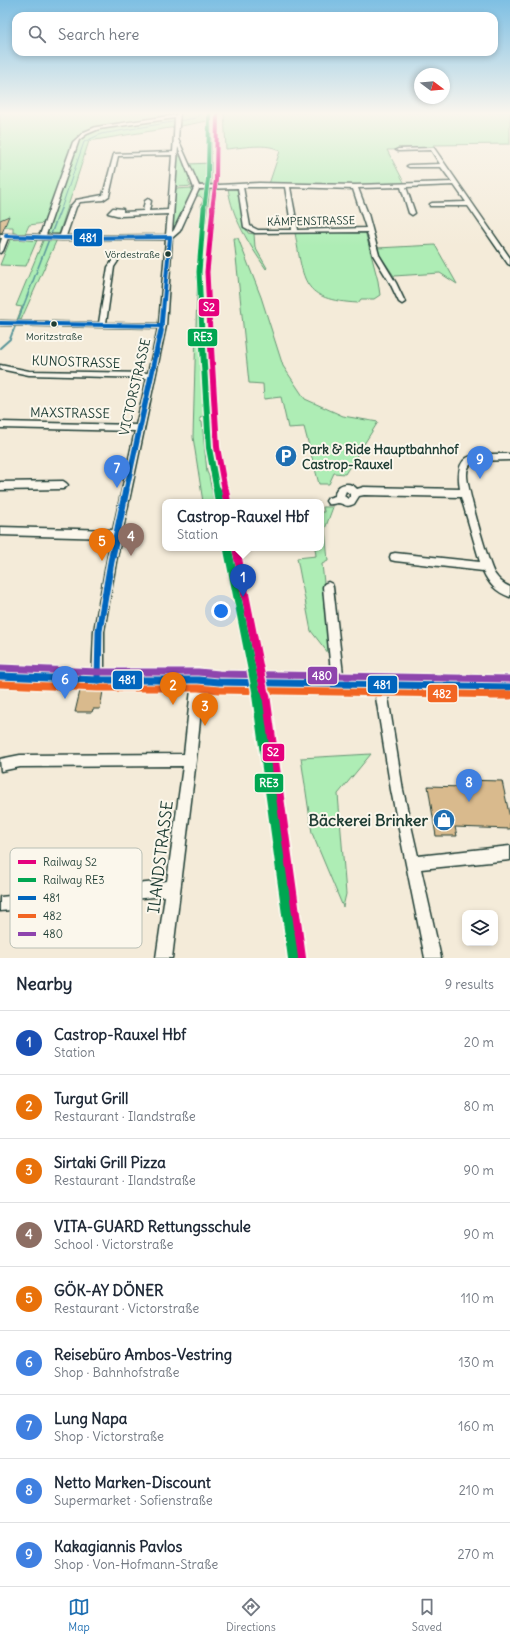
<!DOCTYPE html>
<meta charset="utf-8">
<style>
body{margin:0;font-family:Delius,sans-serif;background:#f6f6f7;color:#1f2937}
.controls{position:absolute;right:12px;bottom:12px;display:grid;overflow:hidden;border-radius:8px;box-shadow:0 2px 6px #0003}
.controls button{width:36px;height:36px;display:grid;place-items:center;padding:0;border:0;border-bottom:1px solid #e0e1e3;background:#fff;color:#1f2937;font:20px sans-serif}
.compass{position:absolute;left:414px;top:68px;width:36px;height:36px;border-radius:50%;background:#fff;box-shadow:0 2px 6px #0003;rotate:106deg}
.you{position:absolute;left:221px;top:611px;width:14px;height:14px;margin:-10px;border:3px solid #fff;border-radius:50%;background:#1a73e8;box-shadow:0 0 0 6px #1a73e833}
.badge{display:grid;place-items:center;width:26px;height:26px;border-radius:50%;background:#1f6fb2;color:#fff;font-size:13px;font-weight:700}
.pin{position:absolute;translate:-50% -33px;filter:drop-shadow(0 1px 2px #0008)}
.pin::after{content:'';position:absolute;top:21px;width:14px;height:12px;background:inherit;clip-path:polygon(0 0,100% 0,50% 100%)}
.popup{position:absolute;left:162px;top:499px;width:162px;height:52px;box-sizing:border-box;display:grid;place-content:center;border-radius:8px;background:#fff;filter:drop-shadow(0 1px 3px #0005);font-size:13px;white-space:nowrap;color:#747a83}
.popup b{font-size:15px;color:#1f2937}
.popup::after{content:'';position:absolute;left:50%;top:100%;margin-left:-8px;border:8px solid transparent;border-top-color:#fff}
.list{margin:0;padding:0;list-style:none}
h2{display:flex;justify-content:space-between;align-items:center;height:52px;margin:0;padding:0 16px;font-size:17px}
h2 small{font-size:13px;font-weight:400;color:#747a83}
.list li{display:grid;grid-template-columns:26px 1fr auto;gap:12px;align-items:center;box-sizing:border-box;height:64px;padding:0 16px;border-top:1px solid #e0e1e3}
.list b{display:block;font-size:15px;white-space:nowrap}
.list p{margin:0;font-size:13px;white-space:nowrap;color:#747a83}
.list em{font-size:13px;font-style:normal;color:#747a83}
.icon{flex:none;width:22px;height:22px;fill:none;stroke:currentColor;stroke-width:2;stroke-linecap:round;stroke-linejoin:round}
.map{position:relative;flex:none;width:510px;height:958px;overflow:hidden}
.search{position:absolute;background:#fff;box-shadow:0 2px 6px #0003;left:12px;right:12px;top:12px;height:44px;display:flex;align-items:center;gap:10px;box-sizing:border-box;padding:0 14px;border-radius:12px;color:#747a83;font-size:15px}
.sheet{height:628px;background:#fff}
nav{display:flex;justify-content:space-around;align-items:center;box-sizing:border-box;height:56px;border-top:1px solid #e0e1e3;background:#fff;font-size:11px;color:#747a83}
nav a{display:grid;justify-items:center;gap:2px}
nav .on{color:#1f6fb2}
.map>svg:first-child{display:block}
.green{fill:#aeedb5;stroke:#669574}
.lines{fill:none;stroke-linecap:round;stroke-linejoin:round}
.stream-far2{stroke:#599599;stroke-width:1}
.stream-far1{stroke:#599599;stroke-width:1.5}
.stream{stroke:#599599;stroke-width:2}
.building{fill:#d9ba8d;stroke:#1f3d34}
.minor-casing{stroke:#1f3d34;stroke-width:3}
.major-casing{stroke:#1f3d34;stroke-width:3}
.minor{fill:#fbf7ec;fill-rule:evenodd}
.major{fill:#fedd96;fill-rule:evenodd}
.bus-1-far2-casing{stroke:#fbf7ec;stroke-width:6}
.bus-1-far1-casing{stroke:#fbf7ec;stroke-width:8}
.bus-1-casing{stroke:#fbf7ec;stroke-width:10}
.bus-2-far1-casing{stroke:#fbf7ec;stroke-width:10}
.bus-2-casing{stroke:#fbf7ec;stroke-width:12}
.bus-3-casing{stroke:#fbf7ec;stroke-width:10}
.bus-1-far2{stroke:#0065bd;stroke-width:4}
.bus-1-far1{stroke:#0065bd;stroke-width:5.5}
.bus-1{stroke:#0065bd;stroke-width:7}
.bus-2-far1{stroke:#f26522;stroke-width:7}
.bus-2{stroke:#f26522;stroke-width:9}
.bus-3{stroke:#8e44ad;stroke-width:7}
.rail-1-far4-casing{stroke:#fbf7ec;stroke-width:5.5}
.rail-1-far3-casing{stroke:#fbf7ec;stroke-width:7}
.rail-1-far2-casing{stroke:#fbf7ec;stroke-width:9}
.rail-1-far1-casing{stroke:#fbf7ec;stroke-width:11}
.rail-1-casing{stroke:#fbf7ec;stroke-width:14}
.rail-2-far4-casing{stroke:#fbf7ec;stroke-width:5.5}
.rail-2-far3-casing{stroke:#fbf7ec;stroke-width:7}
.rail-2-far2-casing{stroke:#fbf7ec;stroke-width:9}
.rail-2-far1-casing{stroke:#fbf7ec;stroke-width:11}
.rail-2-casing{stroke:#fbf7ec;stroke-width:14}
.rail-1-far4{stroke:#e5007d;stroke-width:4}
.rail-1-far3{stroke:#e5007d;stroke-width:5}
.rail-1-far2{stroke:#e5007d;stroke-width:6}
.rail-1-far1{stroke:#e5007d;stroke-width:8}
.rail-1{stroke:#e5007d;stroke-width:10}
.rail-2-far4{stroke:#00a651;stroke-width:4}
.rail-2-far3{stroke:#00a651;stroke-width:5}
.rail-2-far2{stroke:#00a651;stroke-width:6}
.rail-2-far1{stroke:#00a651;stroke-width:8}
.rail-2{stroke:#00a651;stroke-width:10}
.bus-dot{fill:#1f3d34;stroke:#fbf7ec;stroke-width:1.5}
.labels{text-anchor:middle;dominant-baseline:central;stroke-width:4;stroke-linejoin:round;paint-order:stroke}
.far-bus-label{font-size:10px;fill:#1f3d34;stroke:#fbf7ec;text-anchor:end}
.far-street-label{font-size:11px;fill:#1f3d34;stroke:#fbf7ec}
.street-label{font-size:13px;fill:#1f3d34;stroke:#fbf7ec}
.poi-label{font-size:13px;font-weight:bold;fill:#1f3d34;stroke:#fbf7ec;text-anchor:start}
.near-poi-label{font-size:16px;font-weight:bold;fill:#1f3d34;stroke:#fbf7ec;text-anchor:end}
.near-street-label{font-size:16px;fill:#1f3d34;stroke:#fbf7ec}
.key{fill:#fbf7ec;stroke:#b9bfb5;stroke-width:1}
.key-label{font-size:11px;fill:#1f3d34}
.line-badge{stroke:#fbf7ec;stroke-width:1.5}
.badge-label{font-size:11px;text-anchor:middle;font-weight:bold;fill:#fff}
</style>
<div class="map">
<svg width="510" height="958" viewBox="0 0 510 958">
<rect width="100%" height="100%" fill="#f4ebd9"/>
<filter id="ink" filterUnits="userSpaceOnUse"><feTurbulence type="fractalNoise" baseFrequency=".025" numOctaves="2"/><feDisplacementMap in="SourceGraphic" scale="8" xChannelSelector="R" yChannelSelector="G"/><feConvolveMatrix kernelMatrix="1 2 1 2 8 2 1 2 1" color-interpolation-filters="sRGB"/></filter>
<g filter="url(#ink)">
<!-- green -->
<g class="green">
<path d="M0 112H211V186L198 184 189 164 210 163 207 121 176 127 89 141 58 237 21 320H17L22 307 16 306 45 236V223L29 225 25 234 13 233V227H0Z"/>
<path d="M224 112H510V144L433 145 436 149 387 150 405 184 360 186 269 184 280 151C269 142 240 148 226 149Z"/>
<path d="M178 156H181L191 180 188 181 190 185 194 186 176 187Z"/>
<path d="M193 188 177 226H173L175 189Z"/>
<path d="M210 188 201 260 202 327 200 328 204 409 203 416 200 418V421L202 422 207 472 209 476 214 502H203L193 437 198 254 203 217 201 206 203 199 200 196H196L199 191Z"/>
<path d="M228 188H235L239 191 244 224 248 233 254 234 255 247 267 268 266 269C249 244 232 218 228 188Z"/>
<path d="M365 231 378 281 380 295 374 299H361L358 303C301 300 304 281 295 233Z"/>
<path d="M234 238H238L261 297 283 366 305 399 343 416 378 422 345 474 334 473 329 484H319L304 427 288 428 281 397 264 399 263 384 249 383Z"/>
<path d="M13 239 37 240 26 266 0 265 10 240Z"/>
<path d="M435 245 457 284 440 273 394 276 380 255 377 248Z"/>
<path d="M323 507H333L325 529 328 561 322 564 332 658 311 631 297 558 316 556 315 548H321V512H324Z"/>
<path d="M371 754 338 794 346 894 343 907 312 833 301 758Z"/>
</g>
<g class="lines">
<!-- stream-far2 -->
<path class="stream-far2" d="M61 209 84 142 101 134 196 118 202 112"/>
<!-- stream-far1 -->
<g class="stream-far1">
<path d="M18 320 61 208"/>
<path d="M13 332 15 327"/>
</g>
<!-- stream -->
<path class="stream" d="M0 348 10 339 13 331"/>
</g>
<!-- building -->
<g class="building">
<path d="M9 216 2 233H0V220Z"/>
<path d="M80 691H103L100 709H93L92 712H75Z"/>
<path d="M462 780 502 781 510 818V829L455 827 457 836H436L428 786 463 787Z"/>
</g>
<g class="lines">
<!-- minor casing -->
<g class="minor-casing">
<g id="minor">
<path d="M176 112H180L178 139 199 186 259 183 355 185 452 182 441 167H409L407 166 409 165 440 164 431 150 398 151 396 150 398 149 434 148 510 258V265L508 264 468 206H430V204L432 203 466 202 454 185 406 187 415 213 412 215 409 213 401 187 358 188 368 214 379 255 396 283 405 302 402 304 399 302 390 283 373 255 367 232 255 233 244 227 238 188 199 189 180 231 172 238 166 326 116 562 104 631V680L102 684 98 686 94 684 92 680 94 631 111 538 0 535V527L113 530 135 431 0 428V422L136 425 147 378 29 375 0 369V365L29 371 148 373 158 328 0 325V321L99 323 108 267 113 260 115 259 118 261 114 267 106 323 159 324 166 239 62 240 8 238 3 251 0 253V244L2 238H0V234L40 235 73 142 84 132 96 127 176 115ZM175 118 173 152 114 154 103 195 76 200 70 207 60 235H46L79 140 87 134 99 129ZM178 147 194 188 174 230 172 232ZM172 155 168 210 149 211 151 201 148 199 145 201 143 211 123 212V209L113 208 108 213 120 216 168 214 166 235 66 236 76 207 80 202 103 200 109 196 118 156ZM243 187H285L292 230H258L250 226ZM290 187 353 189 366 228 298 230Z"/>
<path d="M510 454V460L474 461C470 464 467 468 467 474 466 485 488 562 494 573 498 579 503 584 510 587V597C496 592 489 584 483 571L395 561 391 560 390 557 391 554 395 553 480 562 461 497 364 495 359 496 354 504C345 508 346 504 338 503 334 503 332 505 328 504L326 501 328 498 335 496C335 484 349 480 357 489L364 487 460 489C453 447 479 455 510 454ZM346 491 350 494V497L348 499 344 496Z"/>
<path d="M63 481 66 483 68 485 66 487 63 489 0 490V482Z"/>
<path d="M328 582 332 584 333 587 344 683 342 687 338 689 334 687 332 683 323 587 324 584Z"/>
<path d="M198 674 202 676 204 680 196 760 172 958H156L165 896 0 911V897L167 881 183 766 20 767 1 771 0 759 20 755 184 754 192 680 194 676Z"/>
<path d="M380 679 384 681 386 685 403 790 418 856 510 846V860L421 869 441 958H425L391 790 374 685 376 681Z"/>
</g>
</g>
<!-- major casing -->
<g class="major-casing">
<path id="major" d="M0 668 98 672H198L219 674 510 679V695L219 690 198 688H98L0 684Z"/>
</g>
<!-- minor -->
<use href="#minor" class="minor"/>
<!-- major -->
<use href="#major" class="major"/>
<!-- bus-1-far2 casing -->
<g class="bus-1-far2-casing">
<g id="bus-1-far2">
<path d="M6 236 62 238 170 237"/>
<path d="M0 323 162 326"/>
<path d="M161 332 170 237"/>
</g>
</g>
<!-- bus-1-far1 casing -->
<g class="bus-1-far1-casing">
<path id="bus-1-far1" d="M126 491 161 331"/>
</g>
<!-- bus-1 casing -->
<g class="bus-1-casing">
<g id="bus-1">
<path d="M0 676 98 680H198L219 682 510 687"/>
<path d="M98 680 99 631 111 562 126 490"/>
</g>
</g>
<!-- bus-2-far1 casing -->
<g class="bus-2-far1-casing">
<path id="bus-2-far1" d="M0 684 98 688H198L219 690 510 695"/>
</g>
<!-- bus-2 casing -->
<g class="bus-2-casing">
<path id="bus-2" d="M491 695H510"/>
</g>
<!-- bus-3 casing -->
<g class="bus-3-casing">
<path id="bus-3" d="M0 668 98 672H198L219 674 510 679"/>
</g>
<!-- bus-1-far2 -->
<use href="#bus-1-far2" class="bus-1-far2"/>
<!-- bus-1-far1 -->
<use href="#bus-1-far1" class="bus-1-far1"/>
<!-- bus-1 -->
<use href="#bus-1" class="bus-1"/>
<!-- bus-2-far1 -->
<use href="#bus-2-far1" class="bus-2-far1"/>
<!-- bus-2 -->
<use href="#bus-2" class="bus-2"/>
<!-- bus-3 -->
<use href="#bus-3" class="bus-3"/>
<!-- rail-1-far4 casing -->
<g class="rail-1-far4-casing">
<path id="rail-1-far4" d="M212 209 216 180 217 112"/>
</g>
<!-- rail-1-far3 casing -->
<g class="rail-1-far3-casing">
<path id="rail-1-far3" d="M210 332 207 272 213 208"/>
</g>
<!-- rail-1-far2 casing -->
<g class="rail-1-far2-casing">
<path id="rail-1-far2" d="M210 331 217 447 225 491"/>
</g>
<!-- rail-1-far1 casing -->
<g class="rail-1-far1-casing">
<g id="rail-1-far1">
<path d="M225 490 227 502"/>
<path d="M236 548 265 696"/>
</g>
</g>
<!-- rail-1 casing -->
<g class="rail-1-casing">
<path id="rail-1" d="M265 695 301 958"/>
</g>
<!-- rail-2-far4 casing -->
<g class="rail-2-far4-casing">
<path id="rail-2-far4" d="M204 209 208 179 209 112"/>
</g>
<!-- rail-2-far3 casing -->
<g class="rail-2-far3-casing">
<path id="rail-2-far3" d="M202 332 199 272 204 208"/>
</g>
<!-- rail-2-far2 casing -->
<g class="rail-2-far2-casing">
<path id="rail-2-far2" d="M202 331 209 448 217 491"/>
</g>
<!-- rail-2-far1 casing -->
<g class="rail-2-far1-casing">
<g id="rail-2-far1">
<path d="M217 490 219 502"/>
<path d="M228 550 257 696"/>
</g>
</g>
<!-- rail-2 casing -->
<g class="rail-2-casing">
<path id="rail-2" d="M257 695 293 958"/>
</g>
<!-- rail-1-far4 -->
<use href="#rail-1-far4" class="rail-1-far4"/>
<!-- rail-1-far3 -->
<use href="#rail-1-far3" class="rail-1-far3"/>
<!-- rail-1-far2 -->
<use href="#rail-1-far2" class="rail-1-far2"/>
<!-- rail-1-far1 -->
<use href="#rail-1-far1" class="rail-1-far1"/>
<!-- rail-1 -->
<use href="#rail-1" class="rail-1"/>
<!-- rail-2-far4 -->
<use href="#rail-2-far4" class="rail-2-far4"/>
<!-- rail-2-far3 -->
<use href="#rail-2-far3" class="rail-2-far3"/>
<!-- rail-2-far2 -->
<use href="#rail-2-far2" class="rail-2-far2"/>
<!-- rail-2-far1 -->
<use href="#rail-2-far1" class="rail-2-far1"/>
<!-- rail-2 -->
<use href="#rail-2" class="rail-2"/>
</g>
</g>
<!-- sky -->
<linearGradient id="sky" x2="0" y2="1"><stop stop-color="#7ebfe3"/><stop offset="0.46" stop-color="#faf6ee"/><stop offset="1" stop-color="#faf6ee" stop-opacity="0"/></linearGradient>
<rect width="510" height="246" fill="url(#sky)"/>
<!-- icons -->
<defs>
<g id="parking-disc" transform="scale(1.15)"><circle r="9.5" fill="#1f6fb2" stroke="#fbf7ec"/><path d="M-3.5-5.5H1a3.5 3.5 0 0 1 0 7H-1V5.5H-3.5ZM-1-3.4V-.6H.8a1.4 1.4 0 0 0 0-2.8Z" fill="#fff"/></g>
<g id="shop-disc" transform="scale(1.15)"><circle r="9.5" fill="#1f6fb2" stroke="#fbf7ec"/><path d="M-5-2.5h2.3a2.7 3.5 0 0 1 5.4 0H5L5.5 6h-11ZM-1.5-2.5h3a1.5 2.3 0 0 0-3 0Z" fill="#fff"/></g>
</defs>
<g fill-rule="evenodd">
<use href="#parking-disc" x="286" y="456"/>
<use href="#shop-disc" x="444" y="820"/>
</g>
<!-- markers -->
<g class="bus-dot">
<circle cx="168" cy="254" r="3.5"/>
<circle cx="54" cy="324" r="3.5"/>
</g>
<g class="labels">
<!-- far-bus labels -->
<g class="far-bus-label">
<text x="160" y="254">Vördestraße</text>
<text x="54" y="336" text-anchor="middle">Moritzstraße</text>
</g>
<!-- far-street labels -->
<g class="far-street-label">
<text transform="translate(311 221) rotate(-1)">KÄMPENSTRASSE</text>
</g>
<!-- street labels -->
<g class="street-label">
<text transform="translate(76 362) rotate(2)">KUNOSTRASSE</text>
<text transform="translate(135 387) rotate(-77)">VICTORSTRASSE</text>
<text transform="translate(70 413) rotate(1)">MAXSTRASSE</text>
</g>
<!-- poi labels -->
<g class="poi-label">
<text x="302" y="449">Park &amp; Ride Hauptbahnhof<tspan x="302" dy="15">Castrop-Rauxel</tspan></text>
</g>
<!-- near-poi labels -->
<g class="near-poi-label">
<text x="428" y="820">Bäckerei Brinker</text>
</g>
<!-- near-street labels -->
<g class="near-street-label">
<text transform="translate(160 857) rotate(-83)">ILANDSTRASSE</text>
</g>
</g>
<!-- legend -->
<rect x="10" y="848" width="132" height="100" rx="6" class="key"/>
<rect x="18" y="860" width="18" height="4" fill="#e5007d"/>
<rect x="18" y="878" width="18" height="4" fill="#00a651"/>
<rect x="18" y="896" width="18" height="4" fill="#0065bd"/>
<rect x="18" y="914" width="18" height="4" fill="#f26522"/>
<rect x="18" y="932" width="18" height="4" fill="#8e44ad"/>
<g class="key-label">
<text x="43" y="866">Railway S2</text>
<text x="43" y="884">Railway RE3</text>
<text x="43" y="902">481</text>
<text x="43" y="920">482</text>
<text x="43" y="938">480</text>
</g>
<g class="line-badge">
<rect x="73" y="228" width="30" height="19" rx="4" fill="#0065bd"/>
<rect x="198" y="298" width="22" height="19" rx="4" fill="#e5007d"/>
<rect x="187" y="328" width="31" height="19" rx="4" fill="#00a651"/>
<rect x="307" y="666" width="31" height="19" rx="4" fill="#8e44ad"/>
<rect x="112" y="670" width="31" height="20" rx="4" fill="#0065bd"/>
<rect x="367" y="675" width="31" height="19" rx="4" fill="#0065bd"/>
<rect x="427" y="684" width="31" height="19" rx="4" fill="#f26522"/>
<rect x="262" y="743" width="23" height="19" rx="4" fill="#e5007d"/>
<rect x="254" y="773" width="30" height="20" rx="4" fill="#00a651"/>
</g>
<g class="badge-label">
<text x="88" y="242">481</text>
<text x="209" y="311">S2</text>
<text x="203" y="341">RE3</text>
<text x="322" y="680">480</text>
<text x="127" y="684">481</text>
<text x="382" y="689">481</text>
<text x="442" y="698">482</text>
<text x="273" y="756">S2</text>
<text x="269" y="787">RE3</text>
</g>
</svg>
<div class="controls">
<button><svg class="icon" aria-label="layers" viewBox="0 0 24 24"><path d="M12 4l9 5-9 5-9-5zM3 14l9 5 9-5"/></svg></button>
</div>
<svg class="compass" viewBox="-18 -18 36 36"><path d="M0-13l5 13h-10z" fill="#e53935"/><path d="M0 13l5-13h-10z" fill="#747a83"/></svg>
<div class="you"></div>
<div class="pin badge" style="left:243px;top:597px;background:#1a4fb4">1</div>
<div class="popup"><b>Castrop-Rauxel Hbf</b>Station</div>
<div class="pin badge" style="left:173px;top:705px;background:#e8710a">2</div>
<div class="pin badge" style="left:205px;top:726px;background:#e8710a">3</div>
<div class="pin badge" style="left:131px;top:556px;background:#8d6e63">4</div>
<div class="pin badge" style="left:102px;top:561px;background:#e8710a">5</div>
<div class="pin badge" style="left:65px;top:699px;background:#3f7fe0">6</div>
<div class="pin badge" style="left:117px;top:488px;background:#3f7fe0">7</div>
<div class="pin badge" style="left:469px;top:802px;background:#3f7fe0">8</div>
<div class="pin badge" style="left:480px;top:479px;background:#3f7fe0">9</div>
<div class="search"><svg class="icon" aria-label="search" viewBox="0 0 24 24"><circle cx="10" cy="10" r="6"/><path d="M15 15l6 6"/></svg>Search here</div>
</div>
<section class="sheet">
<h2>Nearby<small>9 results</small></h2>
<ul class="list">
<li><span class="badge" style="background:#1a4fb4">1</span><div><b>Castrop-Rauxel Hbf</b><p>Station</p></div><em>20 m</em></li>
<li><span class="badge" style="background:#e8710a">2</span><div><b>Turgut Grill</b><p>Restaurant · Ilandstraße</p></div><em>80 m</em></li>
<li><span class="badge" style="background:#e8710a">3</span><div><b>Sirtaki Grill Pizza</b><p>Restaurant · Ilandstraße</p></div><em>90 m</em></li>
<li><span class="badge" style="background:#8d6e63">4</span><div><b>VITA-GUARD Rettungsschule</b><p>School · Victorstraße</p></div><em>90 m</em></li>
<li><span class="badge" style="background:#e8710a">5</span><div><b>GÖK-AY DÖNER</b><p>Restaurant · Victorstraße</p></div><em>110 m</em></li>
<li><span class="badge" style="background:#3f7fe0">6</span><div><b>Reisebüro Ambos-Vestring</b><p>Shop · Bahnhofstraße</p></div><em>130 m</em></li>
<li><span class="badge" style="background:#3f7fe0">7</span><div><b>Lung Napa</b><p>Shop · Victorstraße</p></div><em>160 m</em></li>
<li><span class="badge" style="background:#3f7fe0">8</span><div><b>Netto Marken-Discount</b><p>Supermarket · Sofienstraße</p></div><em>210 m</em></li>
<li><span class="badge" style="background:#3f7fe0">9</span><div><b>Kakagiannis Pavlos</b><p>Shop · Von-Hofmann-Straße</p></div><em>270 m</em></li>
</ul>
</section>
<nav>
<a class="on"><svg class="icon" aria-label="map" viewBox="0 0 24 24"><path d="M3 6l6-2 6 2 6-2v14l-6 2-6-2-6 2zM9 4v14M15 6v14"/></svg>Map</a>
<a><svg class="icon" aria-label="directions" viewBox="0 0 24 24"><path d="M12 3l9 9-9 9-9-9zM9 14v-3h6M13 9l2 2-2 2"/></svg>Directions</a>
<a><svg class="icon" aria-label="saved" viewBox="0 0 24 24"><path d="M7 4h10v16l-5-4-5 4z"/></svg>Saved</a>
</nav>
